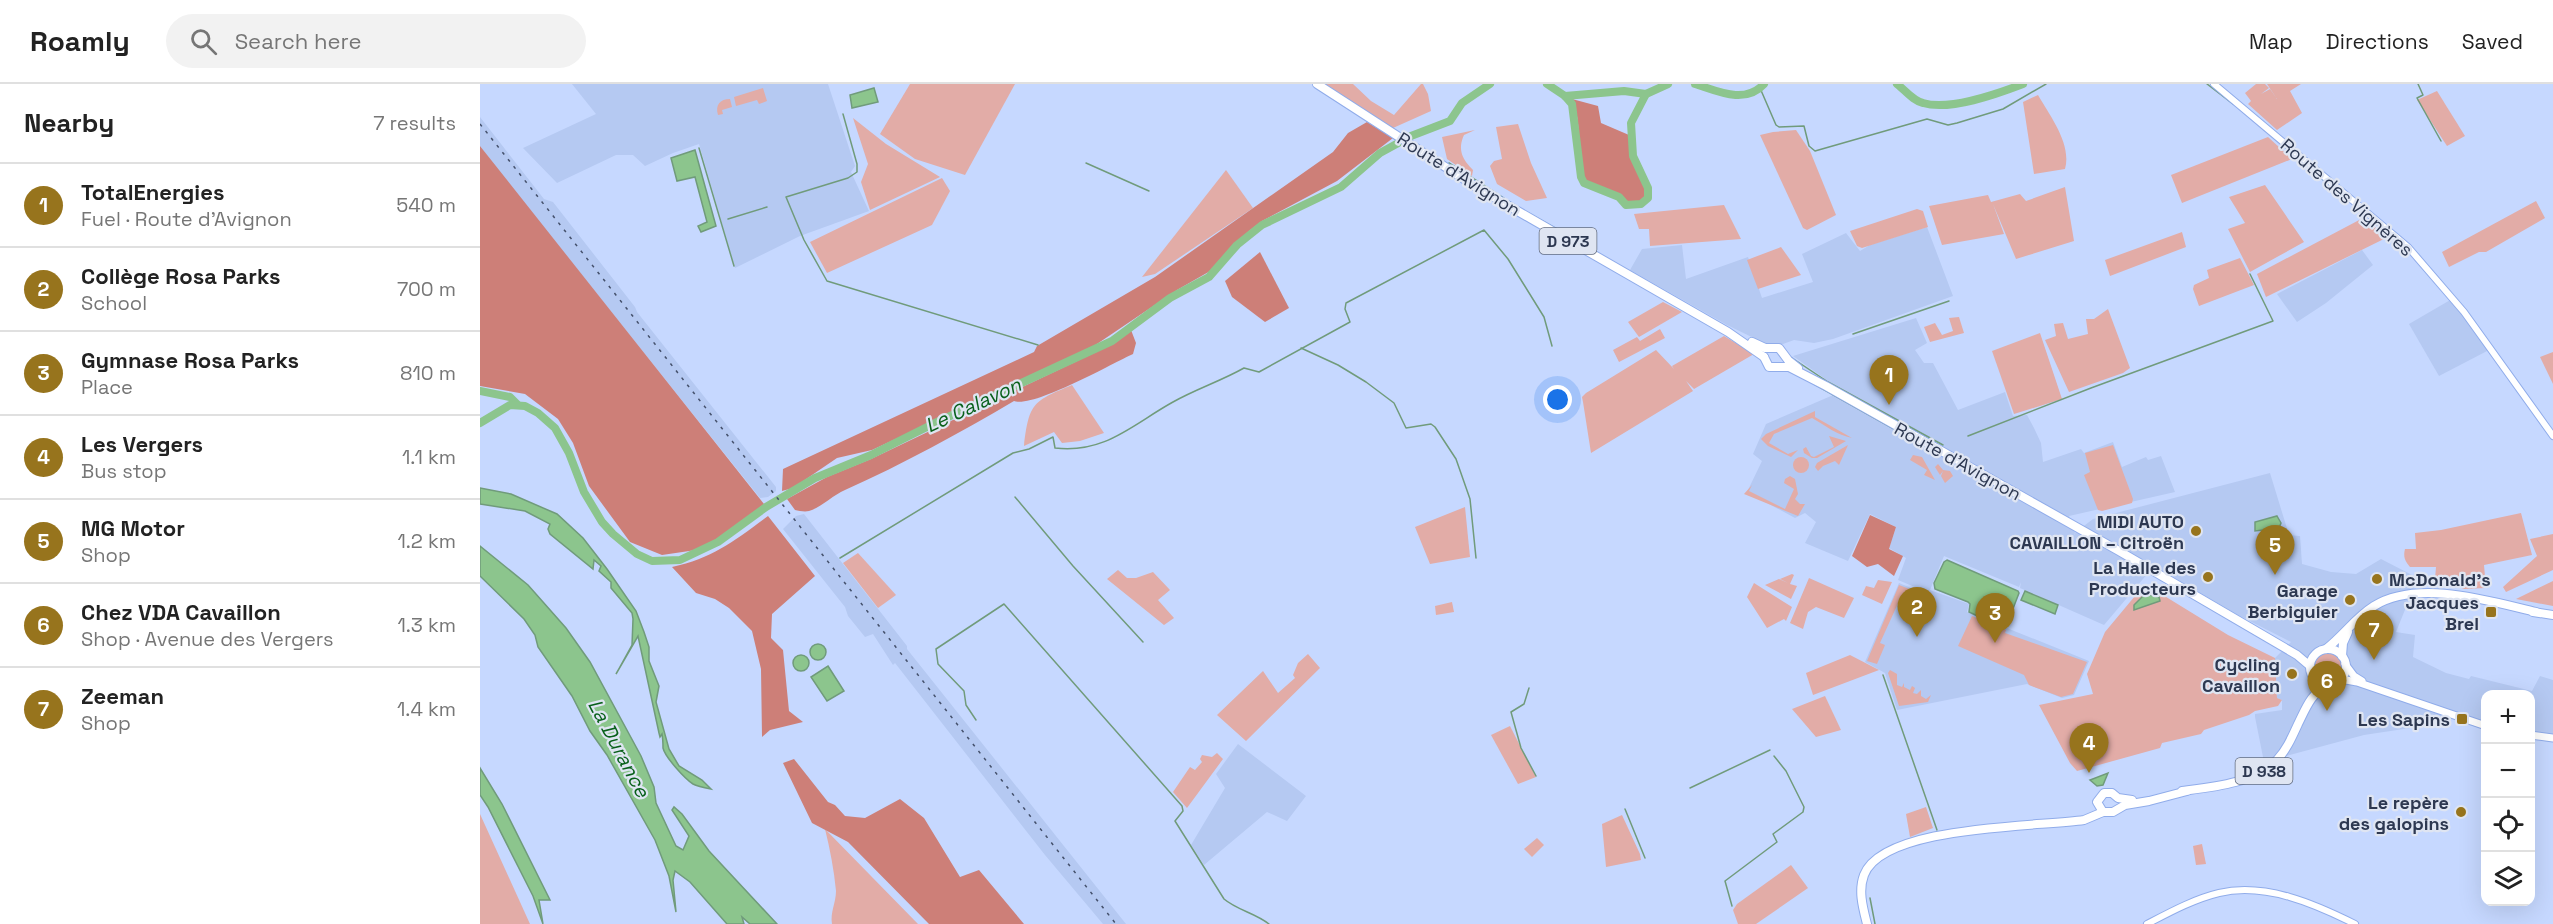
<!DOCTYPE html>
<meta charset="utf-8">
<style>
body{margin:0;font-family:"Space Grotesk",sans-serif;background:#f2f2f2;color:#222}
.controls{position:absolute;right:18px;bottom:18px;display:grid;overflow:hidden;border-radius:12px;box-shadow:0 6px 24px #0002}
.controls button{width:54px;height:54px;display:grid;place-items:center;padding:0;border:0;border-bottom:2px solid #e0e0e0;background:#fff;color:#222;font:30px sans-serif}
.you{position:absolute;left:1078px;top:316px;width:21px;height:21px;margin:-15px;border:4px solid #fff;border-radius:50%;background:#1a73e8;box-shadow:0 0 0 9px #1a73e833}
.badge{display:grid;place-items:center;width:39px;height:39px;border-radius:50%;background:#97741d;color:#fff;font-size:20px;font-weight:700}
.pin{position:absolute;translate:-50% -50px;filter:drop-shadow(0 2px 3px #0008)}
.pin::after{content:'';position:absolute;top:32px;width:21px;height:18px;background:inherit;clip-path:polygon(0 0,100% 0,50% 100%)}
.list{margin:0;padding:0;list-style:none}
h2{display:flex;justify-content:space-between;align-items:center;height:78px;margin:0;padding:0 24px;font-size:26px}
h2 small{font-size:20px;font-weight:400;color:#767676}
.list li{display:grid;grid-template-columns:39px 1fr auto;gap:18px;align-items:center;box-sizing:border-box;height:84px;padding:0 24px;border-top:2px solid #e0e0e0}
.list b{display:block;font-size:22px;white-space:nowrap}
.list p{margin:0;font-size:20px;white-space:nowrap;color:#767676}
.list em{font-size:20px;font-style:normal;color:#767676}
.icon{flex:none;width:33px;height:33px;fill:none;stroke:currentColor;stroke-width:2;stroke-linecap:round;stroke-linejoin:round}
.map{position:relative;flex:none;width:2073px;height:840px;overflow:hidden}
header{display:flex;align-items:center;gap:36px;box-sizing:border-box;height:84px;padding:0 30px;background:#fff;border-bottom:2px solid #e0e0e0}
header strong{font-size:28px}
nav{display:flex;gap:33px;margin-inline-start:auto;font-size:21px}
.search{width:420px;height:54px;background:#f2f2f2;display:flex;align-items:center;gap:15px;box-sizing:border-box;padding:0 21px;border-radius:33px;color:#767676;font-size:22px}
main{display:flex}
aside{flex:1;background:#fff}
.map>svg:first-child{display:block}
.built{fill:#b5c9f2}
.green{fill:#e2aca7}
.forest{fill:#cd7f78}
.water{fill:#8cc58d;stroke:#709b7b;stroke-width:1.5}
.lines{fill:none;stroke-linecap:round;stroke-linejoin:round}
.stream{stroke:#709b7b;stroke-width:1.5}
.river{stroke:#8cc58d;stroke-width:8}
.tertiary-casing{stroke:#90acea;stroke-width:8}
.secondary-casing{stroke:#90acea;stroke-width:9}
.primary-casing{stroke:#90acea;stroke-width:10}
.tertiary{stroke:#fff;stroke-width:6}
.secondary{stroke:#fff;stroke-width:7}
.primary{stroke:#fff;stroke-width:8}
.rail{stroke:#44506b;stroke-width:1.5;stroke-dasharray:3 6;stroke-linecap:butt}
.poi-dot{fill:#97741d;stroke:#dfe5f2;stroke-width:2}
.labels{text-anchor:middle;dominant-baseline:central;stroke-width:4.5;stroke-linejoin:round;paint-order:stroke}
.shield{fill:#dfe5f2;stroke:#626c81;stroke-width:1.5}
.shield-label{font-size:16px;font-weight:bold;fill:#2d3851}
.street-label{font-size:18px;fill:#2d3851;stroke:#dfe5f2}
.poi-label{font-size:18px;font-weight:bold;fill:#2d3851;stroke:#dfe5f2;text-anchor:end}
.water-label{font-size:20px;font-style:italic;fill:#08601a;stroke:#dfe5f2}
</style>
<header>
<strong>Roamly</strong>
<div class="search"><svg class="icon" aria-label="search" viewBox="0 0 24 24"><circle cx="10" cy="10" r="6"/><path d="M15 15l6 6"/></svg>Search here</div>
<nav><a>Map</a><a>Directions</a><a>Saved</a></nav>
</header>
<main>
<aside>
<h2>Nearby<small>7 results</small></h2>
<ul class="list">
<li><span class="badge">1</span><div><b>TotalEnergies</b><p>Fuel · Route d'Avignon</p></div><em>540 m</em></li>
<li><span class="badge">2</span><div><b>Collège Rosa Parks</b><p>School</p></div><em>700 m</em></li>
<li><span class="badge">3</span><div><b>Gymnase Rosa Parks</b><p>Place</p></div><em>810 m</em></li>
<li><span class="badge">4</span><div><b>Les Vergers</b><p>Bus stop</p></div><em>1.1 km</em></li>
<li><span class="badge">5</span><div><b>MG Motor</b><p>Shop</p></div><em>1.2 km</em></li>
<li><span class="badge">6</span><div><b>Chez VDA Cavaillon</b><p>Shop · Avenue des Vergers</p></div><em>1.3 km</em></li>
<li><span class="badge">7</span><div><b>Zeeman</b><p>Shop</p></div><em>1.4 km</em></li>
</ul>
</aside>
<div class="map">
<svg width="2073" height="840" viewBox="0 0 2073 840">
<rect width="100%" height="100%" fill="#c6d8ff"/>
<!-- built -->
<g class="built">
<path d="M92 0H348L375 82 371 88 389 127 320 152 255 184 219 60 193 69 165 82 153 71H136L77 99 43 64 116 30Z"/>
<path d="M0 33 64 115 73 118 155 223 157 228 296 403V407L288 413 280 414 18 86 0 62Z"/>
<path d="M1447 143 1473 212 1353 255 1334 259 1314 256 1303 260H1286L1247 241 1150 186 1162 165 1202 161 1206 195 1268 173 1282 214 1333 198 1322 170 1366 149 1380 167 1390 161Z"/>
<path d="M1882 166 1893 181 1846 219 1817 238 1797 210Z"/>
<path d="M1972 215 2009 266 1959 292 1929 240Z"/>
<path d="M1436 234 1447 259 1435 266 1444 279H1453L1478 326 1525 308 1533 332 1547 331 1554 344 1561 359 1563 378 1601 365 1604 369 1633 358 1642 383 1666 373 1668 376 1681 372 1695 408 1589 432 1595 449 1584 468 1596 448 1613 435 1790 389 1809 451 1820 452 1822 480 1851 488 1876 490 1901 475 1934 492 1935 501 1916 548 1935 551 1933 573 1966 589 1989 595 1991 592 2052 607 2060 592 2073 596V651L2051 648 2050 610H2006L2005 638 1974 627 1970 638 1884 651 1784 678 1775 633V630L1802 626V616L1797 614 1795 574 1811 558 1758 531 1674 482 1624 541 1540 504 1541 498 1539 503 1464 472 1450 506 1489 520 1487 528 1609 577 1594 611 1582 614 1547 600 1417 626 1405 589 1385 578 1419 499 1445 510 1447 508 1418 496 1426 474 1409 464 1416 443 1390 430 1368 477 1325 459 1336 438 1325 429 1315 434 1267 408 1282 377 1273 370 1286 340 1351 312 1359 306 1341 295 1344 294 1313 272Z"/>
<path d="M324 430 427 562V565L646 840H623L565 771 415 579 413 581 393 550 385 553 368 532 365 523 303 445 316 432Z"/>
<path d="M758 660 826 712 807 737 787 728 724 781 711 761 745 704 736 690Z"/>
</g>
<!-- green -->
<g class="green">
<path d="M430 0H535L485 91 435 75 400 50Z"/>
<path d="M842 0H873L891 17 914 31 941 0H943L948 10 951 27 913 44Z"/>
<path d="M1776 0H1785L1789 4 1781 10 1790 5 1797 15 1787 0H1821L1810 7 1822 29 1797 46 1768 20 1771 17 1765 9Z"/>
<path d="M283 4 287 17 279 20 277 16 256 22 254 13Z"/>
<path d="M1957 7 1985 52 1967 62 1937 16Z"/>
<path d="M1558 11C1570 32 1592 60 1585 85L1554 90 1543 18Z"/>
<path d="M250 15 252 23 242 26 243 30 238 31C235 21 240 15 250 15Z"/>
<path d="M373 34 406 60 460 93 390 126 381 98 388 80Z"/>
<path d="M1038 40 1051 79 1067 114 1046 117 1017 100 1010 82 1014 77 1022 75 1016 43Z"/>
<path d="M995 46 984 51C977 66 983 76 993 86L992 92 967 75 962 53Z"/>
<path d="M1316 46 1330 67 1356 131 1327 146 1323 144 1280 51 1293 48Z"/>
<path d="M1788 53 1812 75 1702 119 1691 91Z"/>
<path d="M746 86 773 124 675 190 662 193Z"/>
<path d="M462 94 470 107 452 141 347 189 330 158Z"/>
<path d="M1785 101 1824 158 1770 188 1748 145 1765 139 1749 113Z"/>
<path d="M1585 103 1594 157 1536 175 1513 120 1524 150 1462 161 1449 122 1508 111 1511 118 1540 110 1546 117Z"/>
<path d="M2056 117 2065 134 2006 168H1999L1969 183 1962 168Z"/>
<path d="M1244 121 1261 155 1170 162 1169 145H1159L1154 130Z"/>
<path d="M1437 125 1443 127 1448 143 1382 164 1377 162 1370 147Z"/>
<path d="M1883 134 1908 153 1786 213 1777 190Z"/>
<path d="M1702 148 1706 163 1630 192 1625 176Z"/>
<path d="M1301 163 1321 191 1278 205 1267 176Z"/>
<path d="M1760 174 1774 201 1719 222 1713 205 1714 201 1729 194 1727 186Z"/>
<path d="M1183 218 1202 228 1159 253 1148 238Z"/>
<path d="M1628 225 1650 284 1643 289 1589 308 1565 256 1576 252 1574 240 1583 239 1588 255 1608 250 1606 235H1614Z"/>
<path d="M1479 233 1484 249 1450 258 1444 243 1455 239 1462 251 1473 247 1469 234Z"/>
<path d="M1180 245 1185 254 1139 278 1133 266 1157 253 1160 257Z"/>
<path d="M1560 249 1582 315 1534 330 1512 267Z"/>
<path d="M1244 252 1274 270 1214 305 1206 297 1213 307 1111 369 1103 318 1102 313 1106 309 1176 266 1194 285 1192 282Z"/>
<path d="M2073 268V300L2060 273Z"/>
<path d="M592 301 624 349 600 357 582 359 574 348 544 362C549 318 554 317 592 301Z"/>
<path d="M1335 327V333L1372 354C1357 351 1346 342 1332 334L1294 350 1289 359 1308 370 1318 366 1311 373 1288 362 1281 355 1286 350Z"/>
<path d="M1349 352 1366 357 1337 374H1332L1324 369 1323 365 1326 363 1331 372 1334 373 1354 363Z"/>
<path d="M1368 361 1359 381 1355 377 1343 382 1338 387 1335 383 1337 379Z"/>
<path d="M1633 361 1653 415 1652 419 1622 427 1618 426 1604 391 1610 388 1605 369Z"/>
<path d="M1433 371 1442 373 1455 396 1444 391 1447 386 1430 376Z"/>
<circle cx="1321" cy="381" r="8"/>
<path d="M1458 380 1463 386 1470 387 1473 392 1465 399 1461 392 1463 387 1460 391 1455 383Z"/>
<path d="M1310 392 1315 395 1318 410 1315 415 1320 420H1325L1318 432 1264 410 1272 401 1269 407 1305 425 1314 405 1304 399 1305 395Z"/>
<path d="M985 423 990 473 950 480 935 443Z"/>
<path d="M2041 429 2052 471 2004 481 2006 504 1984 505 1955 495 1956 483H1930C1925 477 1923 473 1925 465H1936L1935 449 1961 446Z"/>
<path d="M2073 450V486L2026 508 2023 503 2057 472 2050 455Z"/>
<path d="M378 469 416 511 398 524 363 479Z"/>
<path d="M638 486 647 494H656L673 488 690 506 678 516 694 534 684 541 627 495Z"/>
<path d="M1312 490 1314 491 1310 500 1317 502 1311 515 1285 501 1299 495 1308 499 1300 495Z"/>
<path d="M1329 494 1374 514 1364 534 1336 523 1328 528 1323 545 1310 539Z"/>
<path d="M1398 496 1412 498 1402 520 1382 511 1386 502 1394 504Z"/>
<path d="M2073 497V522L2036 515Z"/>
<path d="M1274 499 1312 523 1306 537 1304 535 1287 544 1267 513Z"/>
<path d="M1665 500 1748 551 1795 574 1797 614 1802 616 1798 622 1775 627 1769 631 1724 646 1721 650 1682 659 1680 664 1597 687 1590 679 1559 621 1613 610 1607 590 1625 548Z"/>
<path d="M1419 501 1445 511C1442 517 1443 522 1441 528L1433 524 1432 526 1428 524 1430 519 1420 515 1400 559 1405 561 1397 580 1387 577Z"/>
<path d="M972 518 974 528 956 531 955 522Z"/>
<path d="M1492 532 1526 546 1525 549 1607 578 1593 610 1581 613 1549 601 1544 591 1478 562Z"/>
<circle cx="1849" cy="583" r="14"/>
<path d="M828 570 840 584 766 657 737 631 783 587 798 609 815 594 813 591 818 579Z"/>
<path d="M1370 571 1399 586 1333 611 1326 589Z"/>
<path d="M1410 586 1417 590V601L1422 603 1424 599V603L1430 606 1432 602 1435 604 1433 609 1437 610 1441 606V612L1446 615 1451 611 1448 618 1419 622 1408 589Z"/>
<path d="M1345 612 1361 646 1336 653 1312 625Z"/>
<path d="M1030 642 1056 693 1038 700 1011 651Z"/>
<path d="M737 669 743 675 707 724 693 708 710 683 715 686 722 678 720 675 722 671 732 673Z"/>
<path d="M1446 723 1453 744 1430 753 1426 730Z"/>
<path d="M0 730 50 840H0Z"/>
<path d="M1142 731 1160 770 1161 776 1126 783 1122 740Z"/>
<path d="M345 745 438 840H352C350 828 356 819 356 807 354 786 350 765 345 745Z"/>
<path d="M1057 754 1064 761 1052 773 1044 765Z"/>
<path d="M1722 760 1726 780 1716 781 1713 762Z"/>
<path d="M1311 781 1328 804 1276 840H1258L1253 826 1257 820Z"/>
</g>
<!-- forest -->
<g class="forest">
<path d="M1092 15 1118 22 1121 39 1149 51 1150 71 1166 105V113L1160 117 1147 119 1140 110 1106 97C1096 84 1103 35 1092 15Z"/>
<path d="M887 38 913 54 857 97 782 137 769 147 732 186 697 206 611 264 392 366 357 374 313 404 302 407 303 385 554 268 557 262 675 193 853 68 868 49Z"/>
<path d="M0 62 284 420 245 452 216 466 182 471 150 458 109 402 93 359 78 335 45 310 0 302Z"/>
<path d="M780 168 809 224 785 238 752 213 745 197Z"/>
<path d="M651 246 656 259 653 270C631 280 554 324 534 317 480 349 423 380 365 406 353 411 342 423 329 427 325 428 319 427 315 426L307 415 347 393 391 375 635 259Z"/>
<path d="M1390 431 1416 443 1409 465 1423 472 1414 492 1398 480 1387 483 1372 472Z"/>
<path d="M288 432 335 492 292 530 291 554 303 566 309 627 323 638 290 646 282 653 281 585 272 547 249 524 235 515 216 509 192 483C233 474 254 457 288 432Z"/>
<path d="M314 675 348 718 355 721 365 732 385 734 420 715 444 734 480 793 499 786 544 840H449L368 758 332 739 303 679Z"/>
</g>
<!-- water -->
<g class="water">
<path d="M394 4 398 18 372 24 370 11Z"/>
<path d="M215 66 236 142 221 148 218 142 227 138 215 93 197 97 191 74Z"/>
<path d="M0 404 31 410 77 430 103 454 127 485 156 527 164 548 169 563V577L179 602 176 618 189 665 199 682 222 696 231 705C226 704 217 702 213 700 205 695 185 673 183 664 183 660 183 655 182 650L180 653 179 649 158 552 136 590 152 561 153 535 152 529 131 504V498L119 487 121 482 114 476 113 485 70 450 68 445 70 440 45 427 0 420Z"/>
<path d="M1797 432 1801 439 1799 444 1775 447V438Z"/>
<path d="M0 462 48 501 86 544 110 578 161 672 174 703 176 719 196 762 203 766 209 752 192 726 194 723 202 730 229 767 297 840H270L262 833 264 840H247L210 798 195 787 193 796 196 828 189 792 175 756 127 671 110 647 92 612 58 563 55 551 44 535 0 492Z"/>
<path d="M1467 476 1538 507 1539 509 1526 543 1523 544 1489 528 1490 520 1488 518 1455 505 1454 499 1464 478Z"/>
<path d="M1545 507 1578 521 1575 530 1541 516Z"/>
<path d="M1665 510 1679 513 1680 517 1654 526V521Z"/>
<circle cx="338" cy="568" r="8"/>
<circle cx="321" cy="579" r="8"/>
<path d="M348 582 364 607 347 617 331 593Z"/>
<path d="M0 684 22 720 70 816H59L63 840 53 812 8 723 0 711Z"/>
<path d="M1628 689 1623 701 1617 702 1610 696Z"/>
</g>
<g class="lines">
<!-- stream -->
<g class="stream">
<path d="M1727 0 1753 20"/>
<path d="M1938 0 1943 11 1937 14 1961 57"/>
<path d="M1280 4 1296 41 1299 43 1324 42 1329 62 1335 67 1447 35 1468 41 1477 39 1523 25 1566 0"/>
<path d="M363 30 377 80V88L368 94 306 113 324 156 347 197 558 261"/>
<path d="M1798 57 1849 101"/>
<path d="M219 64 254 182"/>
<path d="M606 79 669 107"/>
<path d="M969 79 1036 122"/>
<path d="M1048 129 1100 158"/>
<path d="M248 135 287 123"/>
<path d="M1373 250 1469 217"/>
<path d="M821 264 858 281 886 298 914 319 926 344 951 340 955 343 976 375 990 415 996 474"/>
<path d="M1312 274 1348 298 1463 361"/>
<path d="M1334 300 1430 354"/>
<path d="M1488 352 1611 304 1793 237 1770 190"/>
<path d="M535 413 593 482 663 558"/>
<path d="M360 474 533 369 549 365 573 353 575 364C625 370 653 340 693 318 716 305 741 297 764 284L779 288 870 238 865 225 866 219 1004 146 1028 175 1064 233 1072 262"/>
<path d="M1403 591 1457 746"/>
<path d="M1049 604 1044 620 1031 628 1041 664 1056 692"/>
<path d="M496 636 486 621 484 607 458 580 456 565 524 520 702 722 703 727 695 737 744 815C757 826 775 829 789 840"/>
<path d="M1210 704 1290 666"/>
<path d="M1145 725 1165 774"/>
<path d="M1390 814 1395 840"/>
<path d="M1252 822 1245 797 1297 758 1293 750 1323 728 1324 723 1306 687 1294 672"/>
</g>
<!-- river -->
<g class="river">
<path d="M1067 0 1085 12 1092 20 1101 93 1104 99 1139 113 1146 121 1161 120 1168 114V104L1153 72 1151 39 1166 10 1188 0"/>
<path d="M1215 0C1237 7 1265 21 1284 0"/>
<path d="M1417 0C1425 6 1433 17 1443 19 1470 27 1517 10 1543 0"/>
<path d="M1085 12 1144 7 1166 10"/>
<path d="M0 307 30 313 37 320"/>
<path d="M0 339 30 321 45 322 58 329 75 344 89 369 104 408 122 438 133 450 157 470 172 477 200 476 238 458 286 423 335 394 391 371 455 339 632 257 690 214 729 193 757 161 782 141 861 103 900 69 931 52 970 37 982 19 1010 0"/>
</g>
<!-- tertiary casing -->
<g class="tertiary-casing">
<g id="tertiary">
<path d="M1734 0 1928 163 1984 228 2073 352"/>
<path d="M1667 840C1690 828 1714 815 1739 809 1785 798 1835 820 1875 840"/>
</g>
</g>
<!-- secondary casing -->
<g class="secondary-casing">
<g id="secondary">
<path d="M1865 580 1874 592 1882 597"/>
<path d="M1857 598 1866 596 1877 598 2006 642"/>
<path d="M2050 651 2073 654"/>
</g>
</g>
<!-- primary casing -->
<g class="primary-casing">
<g id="primary">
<path d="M837 0 1001 106 1248 248 1284 273"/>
<path d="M1272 258 1285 264H1299L1308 276 1318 284"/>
<path d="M1284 273 1289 283H1309L1346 302 1639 467 1817 571 1830 582"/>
<path d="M2053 528 2073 531"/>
<path d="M1846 565C1863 552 1875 534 1894 522 1938 495 2009 517 2056 528"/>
<circle cx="1848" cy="583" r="18"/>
<path d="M1862 572 1863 559 1868 548"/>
<path d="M1702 707C1733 703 1775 699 1797 676 1807 665 1812 653 1818 640 1826 624 1831 609 1848 601"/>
<path d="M1623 728 1617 718 1624 709H1632L1638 714 1652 716"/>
<path d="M1387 840C1383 824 1378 807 1384 791 1403 741 1557 743 1604 736L1623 728H1633L1645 721 1669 717 1707 707"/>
</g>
</g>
<!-- tertiary -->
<use href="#tertiary" class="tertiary"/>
<!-- secondary -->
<use href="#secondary" class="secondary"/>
<!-- primary -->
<use href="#primary" class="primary"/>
<!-- rail -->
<path class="rail" d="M0 40 636 840"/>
</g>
<!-- markers -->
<g class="poi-dot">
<circle cx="1716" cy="447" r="6"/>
<circle cx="1728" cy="493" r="6"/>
<circle cx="1897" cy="495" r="6"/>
<circle cx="1870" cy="516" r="6"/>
<rect x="2005" y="522" width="12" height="12" rx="3"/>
<circle cx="1812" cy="590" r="6"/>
<rect x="1976" y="629" width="12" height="12" rx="3"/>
<circle cx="1981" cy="728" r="6"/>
</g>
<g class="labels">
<!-- shield labels -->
<g class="shield">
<rect x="1059.5" y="144" width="57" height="26" rx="4.5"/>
<rect x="1755.5" y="674" width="57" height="26" rx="4.5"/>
</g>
<g class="shield-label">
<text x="1088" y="157">D 973</text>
<text x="1784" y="687">D 938</text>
</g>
<!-- street labels -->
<g class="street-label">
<text transform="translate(979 90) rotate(32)">Route d'Avignon</text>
<text transform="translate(1867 113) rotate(41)">Route des Vignères</text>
<text transform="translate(1478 377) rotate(29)">Route d'Avignon</text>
</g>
<!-- poi labels -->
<g class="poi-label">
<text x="1704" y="437">MIDI AUTO<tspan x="1704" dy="21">CAVAILLON – Citroën</tspan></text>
<text x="1716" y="483">La Halle des<tspan x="1716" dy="21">Producteurs</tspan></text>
<text x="1909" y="495" text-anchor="start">McDonald's</text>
<text x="1858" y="506">Garage<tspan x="1858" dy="21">Berbiguier</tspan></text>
<text x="1999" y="518">Jacques<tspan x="1999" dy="21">Brel</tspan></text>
<text x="1800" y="580">Cycling<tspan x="1800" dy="21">Cavaillon</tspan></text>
<text x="1970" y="635">Les Sapins</text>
<text x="1969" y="718">Le repère<tspan x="1969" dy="21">des galopins</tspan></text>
</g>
<!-- water labels -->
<g class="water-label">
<text transform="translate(493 321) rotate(-25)">Le Calavon</text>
<text transform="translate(139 664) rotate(62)">La Durance</text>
</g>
</g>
</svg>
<div class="controls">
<button>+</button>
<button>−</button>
<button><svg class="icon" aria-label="locate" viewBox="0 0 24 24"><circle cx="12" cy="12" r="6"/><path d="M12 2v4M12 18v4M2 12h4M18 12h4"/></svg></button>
<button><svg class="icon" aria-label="layers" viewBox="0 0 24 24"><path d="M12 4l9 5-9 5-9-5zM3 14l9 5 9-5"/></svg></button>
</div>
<div class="you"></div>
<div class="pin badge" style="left:1409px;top:321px">1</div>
<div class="pin badge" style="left:1437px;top:553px">2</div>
<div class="pin badge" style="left:1515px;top:559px">3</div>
<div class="pin badge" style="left:1609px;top:689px">4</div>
<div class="pin badge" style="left:1795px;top:491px">5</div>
<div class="pin badge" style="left:1847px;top:627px">6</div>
<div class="pin badge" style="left:1894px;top:576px">7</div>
</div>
</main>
